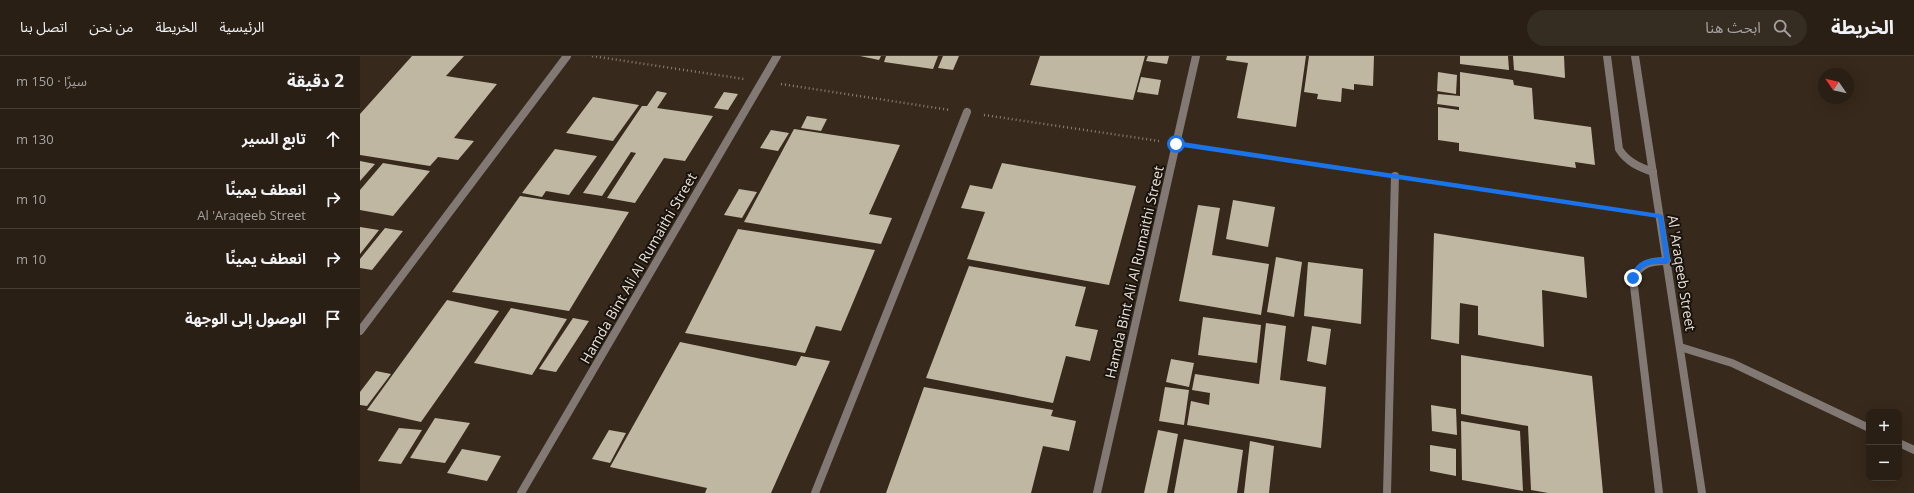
<!DOCTYPE html>
<html lang="ar">
<meta charset="utf-8">
<style>
body{margin:0;font-family:"Open Sans","Noto Sans Arabic",sans-serif;background:#352c22;color:#f1f3f6;direction:rtl}
.controls{position:absolute;right:12px;bottom:12px;display:grid;overflow:hidden;border-radius:8px;box-shadow:0 4px 16px #0002}
.controls button{width:36px;height:36px;display:grid;place-items:center;padding:0;border:0;border-bottom:1px solid #453d34;background:#291f14;color:#f1f3f6;font:20px sans-serif}
.compass{position:absolute;left:1458px;top:12px;width:36px;height:36px;border-radius:50%;background:#291f14;box-shadow:0 4px 16px #0002;rotate:304deg}
.stop{position:absolute;width:12px;height:12px;margin:-9px;border:3px solid #1a73e8;border-radius:50%;background:#fff}
.stop.end{background:#1a73e8;border-color:#fff;box-shadow:0 1px 4px #0008}
.list{margin:0;padding:0;list-style:none}
h2{display:flex;justify-content:space-between;align-items:center;height:52px;margin:0;padding:0 16px;font-size:17px}
h2 small{font-size:13px;font-weight:400;color:#a5a2a0}
.list li{display:grid;grid-template-columns:26px 1fr auto;gap:12px;align-items:center;box-sizing:border-box;height:60px;padding:0 16px;border-top:1px solid #453d34}
.list b{display:block;font-size:15px;white-space:nowrap}
.list p{margin:0;font-size:13px;white-space:nowrap;color:#a5a2a0}
.list em{font-size:13px;font-style:normal;color:#a5a2a0}
.icon{flex:none;width:22px;height:22px;fill:none;stroke:currentColor;stroke-width:2;stroke-linecap:round;stroke-linejoin:round}
.map{position:relative;flex:none;width:1554px;height:437px;overflow:hidden;direction:ltr}
header{display:flex;align-items:center;gap:24px;box-sizing:border-box;height:56px;padding:0 20px;background:#291f14;border-bottom:1px solid #453d34}
header strong{font-size:19px}
nav{display:flex;gap:22px;margin-inline-start:auto;font-size:14px}
.search{width:280px;height:36px;background:#352c22;display:flex;align-items:center;gap:10px;box-sizing:border-box;padding:0 14px;border-radius:22px;color:#a5a2a0;font-size:15px}
main{display:flex}
aside{flex:1;background:#291f14}
.map>svg:first-child{display:block}
.building{fill:#bfb7a2}
.lines{fill:none;stroke-linecap:round;stroke-linejoin:round}
.path{stroke:#8d8176;stroke-width:2.5;stroke-dasharray:1 3;stroke-linecap:butt}
.lane{stroke:#827874;stroke-width:8}
.street{stroke:#827874;stroke-width:8}
.route{fill:#1a73e8}
.labels{text-anchor:middle;dominant-baseline:central;stroke-width:4;stroke-linejoin:round;paint-order:stroke}
.street-label{font-size:14px;fill:#e9e0d7;stroke:#19130d}
</style>
<header>
<strong>الخريطة</strong>
<div class="search"><svg class="icon" aria-label="search" viewBox="0 0 24 24"><circle cx="10" cy="10" r="6"/><path d="M15 15l6 6"/></svg>ابحث هنا</div>
<nav><a>الرئيسية</a><a>الخريطة</a><a>من نحن</a><a>اتصل بنا</a></nav>
</header>
<main>
<div class="map">
<svg width="1554" height="437" viewBox="0 0 1554 437">
<rect width="100%" height="100%" fill="#37291b"/>
<!-- building -->
<g class="building">
<path d="M52 0H104L86 20 137 28 94 82 114 85 98 104 78 101 70 110 0 99V58Z"/>
<path d="M500 0H521L519 4Z"/>
<path d="M526 0H578L573 13 524 6Z"/>
<path d="M583 0H599L593 14 578 12Z"/>
<path d="M680 0H785L773 44 670 29Z"/>
<path d="M788 0H809L807 8 786 5Z"/>
<path d="M867 0H946L936 71 877 62 888 7 866 4Z"/>
<path d="M949 0H1014L1013 30 994 28V34L982 32 981 46 957 43 958 38 944 36Z"/>
<path d="M1100 0H1148L1149 14 1100 8Z"/>
<path d="M1153 0H1204L1205 22 1154 14Z"/>
<path d="M1078 16 1097 19 1096 38 1077 35Z"/>
<path d="M1100 16 1153 24 1154 29 1172 32 1174 63 1231 71 1235 109 1215 106 1216 112 1099 95V87L1078 84V51L1099 54V51L1077 48 1078 38 1100 40Z"/>
<path d="M781 21 801 24 798 39 777 36Z"/>
<path d="M297 35 307 37 297 52 353 60 325 105 304 102 275 147 247 142 276 97 271 96 242 140 223 137 282 50H287Z"/>
<path d="M364 36 378 38 368 54 354 52Z"/>
<path d="M233 41 279 49 253 85 206 77Z"/>
<path d="M447 60 467 63 461 75 441 72Z"/>
<path d="M434 73 540 89 509 158 532 162 521 188 384 166Z"/>
<path d="M411 74 429 77 418 95 400 92Z"/>
<path d="M195 93 237 100 209 139 186 135 182 141 162 137Z"/>
<path d="M0 105 15 108 0 125Z"/>
<path d="M23 107 70 115 33 160 0 154V134Z"/>
<path d="M642 107 776 130 749 229 607 203 625 156 601 152 610 129 632 133Z"/>
<path d="M379 133 397 136 382 162 364 159Z"/>
<path d="M160 140 269 156 209 255 92 236Z"/>
<path d="M873 144 915 151 908 191 866 183Z"/>
<path d="M838 149 860 152 852 199 909 208 901 259 819 245Z"/>
<path d="M0 171 19 174 0 198Z"/>
<path d="M25 172 43 175 12 214 0 212V203Z"/>
<path d="M378 173 515 194 481 275 456 270 445 297 325 277Z"/>
<path d="M1074 177 1224 201 1227 242 1182 234 1184 291 1118 279V250L1100 247 1099 288 1071 283Z"/>
<path d="M916 201 942 206 934 261 907 256Z"/>
<path d="M948 206 1003 213 1001 268 944 260Z"/>
<path d="M609 210 726 231 715 270 738 274 730 305 706 300 693 347 566 322Z"/>
<path d="M87 244 139 255 61 366 7 354Z"/>
<path d="M151 252 207 263 172 319 114 307Z"/>
<path d="M843 261 901 269 897 307 838 299Z"/>
<path d="M213 262 229 265 196 316 179 313Z"/>
<path d="M906 267 926 270 920 324 966 331 961 392 827 369 831 345 849 349 850 337 832 334 835 318 899 328Z"/>
<path d="M952 270 971 273 966 309 947 305Z"/>
<path d="M320 286 436 310 441 300 470 305 411 437H345L347 432 250 411Z"/>
<path d="M1101 299 1232 320 1243 437H1188L1171 434 1168 370 1101 358Z"/>
<path d="M811 303 834 307 829 331 806 326Z"/>
<path d="M16 315 31 318 7 350 0 349V336Z"/>
<path d="M564 331 693 354 691 360 716 365 709 395 683 390 671 437H526Z"/>
<path d="M805 331 829 334 824 369 799 365Z"/>
<path d="M1071 349 1096 353 1097 379 1072 375Z"/>
<path d="M75 362 110 367 85 407 50 402Z"/>
<path d="M1101 365 1160 375 1163 435 1102 424Z"/>
<path d="M39 372 62 374 41 408 18 405Z"/>
<path d="M249 374 266 377 250 407 232 403Z"/>
<path d="M798 374 818 378 807 437H784Z"/>
<path d="M824 383 883 394 877 437H814Z"/>
<path d="M890 385 914 390 909 437H884Z"/>
<path d="M1070 389 1096 393V420L1070 415Z"/>
<path d="M102 393 141 400 127 425 87 417Z"/>
</g>
<g class="lines">
<!-- path -->
<g class="path">
<path d="M232 0 384 23"/>
<path d="M421 28 590 54"/>
<path d="M624 59 799 85"/>
<path d="M834 90 1017 118"/>
<path d="M1052 123 1282 158"/>
</g>
<!-- lane -->
<g class="lane">
<path d="M1247 0 1259 93C1267 106 1279 111 1293 116"/>
<path d="M1320 291 1372 307 1509 372"/>
<path d="M1539 387 1554 394"/>
<path d="M1299 437 1273 222C1281 207 1291 205 1307 205"/>
</g>
<!-- street -->
<g class="street">
<path d="M1275 0 1342 437"/>
<path d="M0 275 207 0"/>
<path d="M161 437 417 0"/>
<path d="M455 437 607 56"/>
<path d="M737 437 836 0"/>
<path d="M1027 437 1035 120"/>
</g>
</g>
<!-- route -->
<path class="route" d="M816 85 1300 158 1303 160 1310 205 1307 208C1290 208 1283 207 1275 223L1273 224 1269 222C1278 204 1285 202 1304 202L1298 162 816 90 813 88Z"/>
<g class="labels">
<!-- street labels -->
<g class="street-label">
<text transform="translate(278 212) rotate(-60)">Hamda Bint Ali Al Rumaithi Street</text>
<text transform="translate(774 216) rotate(-77)">Hamda Bint Ali Al Rumaithi Street</text>
<text transform="translate(1322 217) rotate(81)">Al 'Araqeeb Street</text>
</g>
</g>
</svg>
<div class="controls">
<button>+</button>
<button>−</button>
</div>
<svg class="compass" viewBox="-18 -18 36 36"><path d="M0-13l5 13h-10z" fill="#e53935"/><path d="M0 13l5-13h-10z" fill="#a5a2a0"/></svg>
<div class="stop" style="left:816px;top:88px"></div>
<div class="stop end" style="left:1273px;top:222px"></div>
</div>
<aside>
<h2>2 دقيقة<small>سيرًا · 150 m</small></h2>
<ul class="list">
<li><svg class="icon" aria-label="ahead" viewBox="0 0 24 24"><path d="M12 20V5M6 11l6-6 6 6"/></svg><div><b>تابع السير</b></div><em>130 m</em></li>
<li><svg class="icon" aria-label="right" viewBox="0 0 24 24"><path d="M7 20v-9h11M14 6l5 5-5 5"/></svg><div><b>انعطف يمينًا</b><p>Al 'Araqeeb Street</p></div><em>10 m</em></li>
<li><svg class="icon" aria-label="right" viewBox="0 0 24 24"><path d="M7 20v-9h11M14 6l5 5-5 5"/></svg><div><b>انعطف يمينًا</b></div><em>10 m</em></li>
<li><svg class="icon" aria-label="arrive" viewBox="0 0 24 24"><path d="M6 21V4h12l-3 4 3 4H6"/></svg><div><b>الوصول إلى الوجهة</b></div></li>
</ul>
</aside>
</main>
